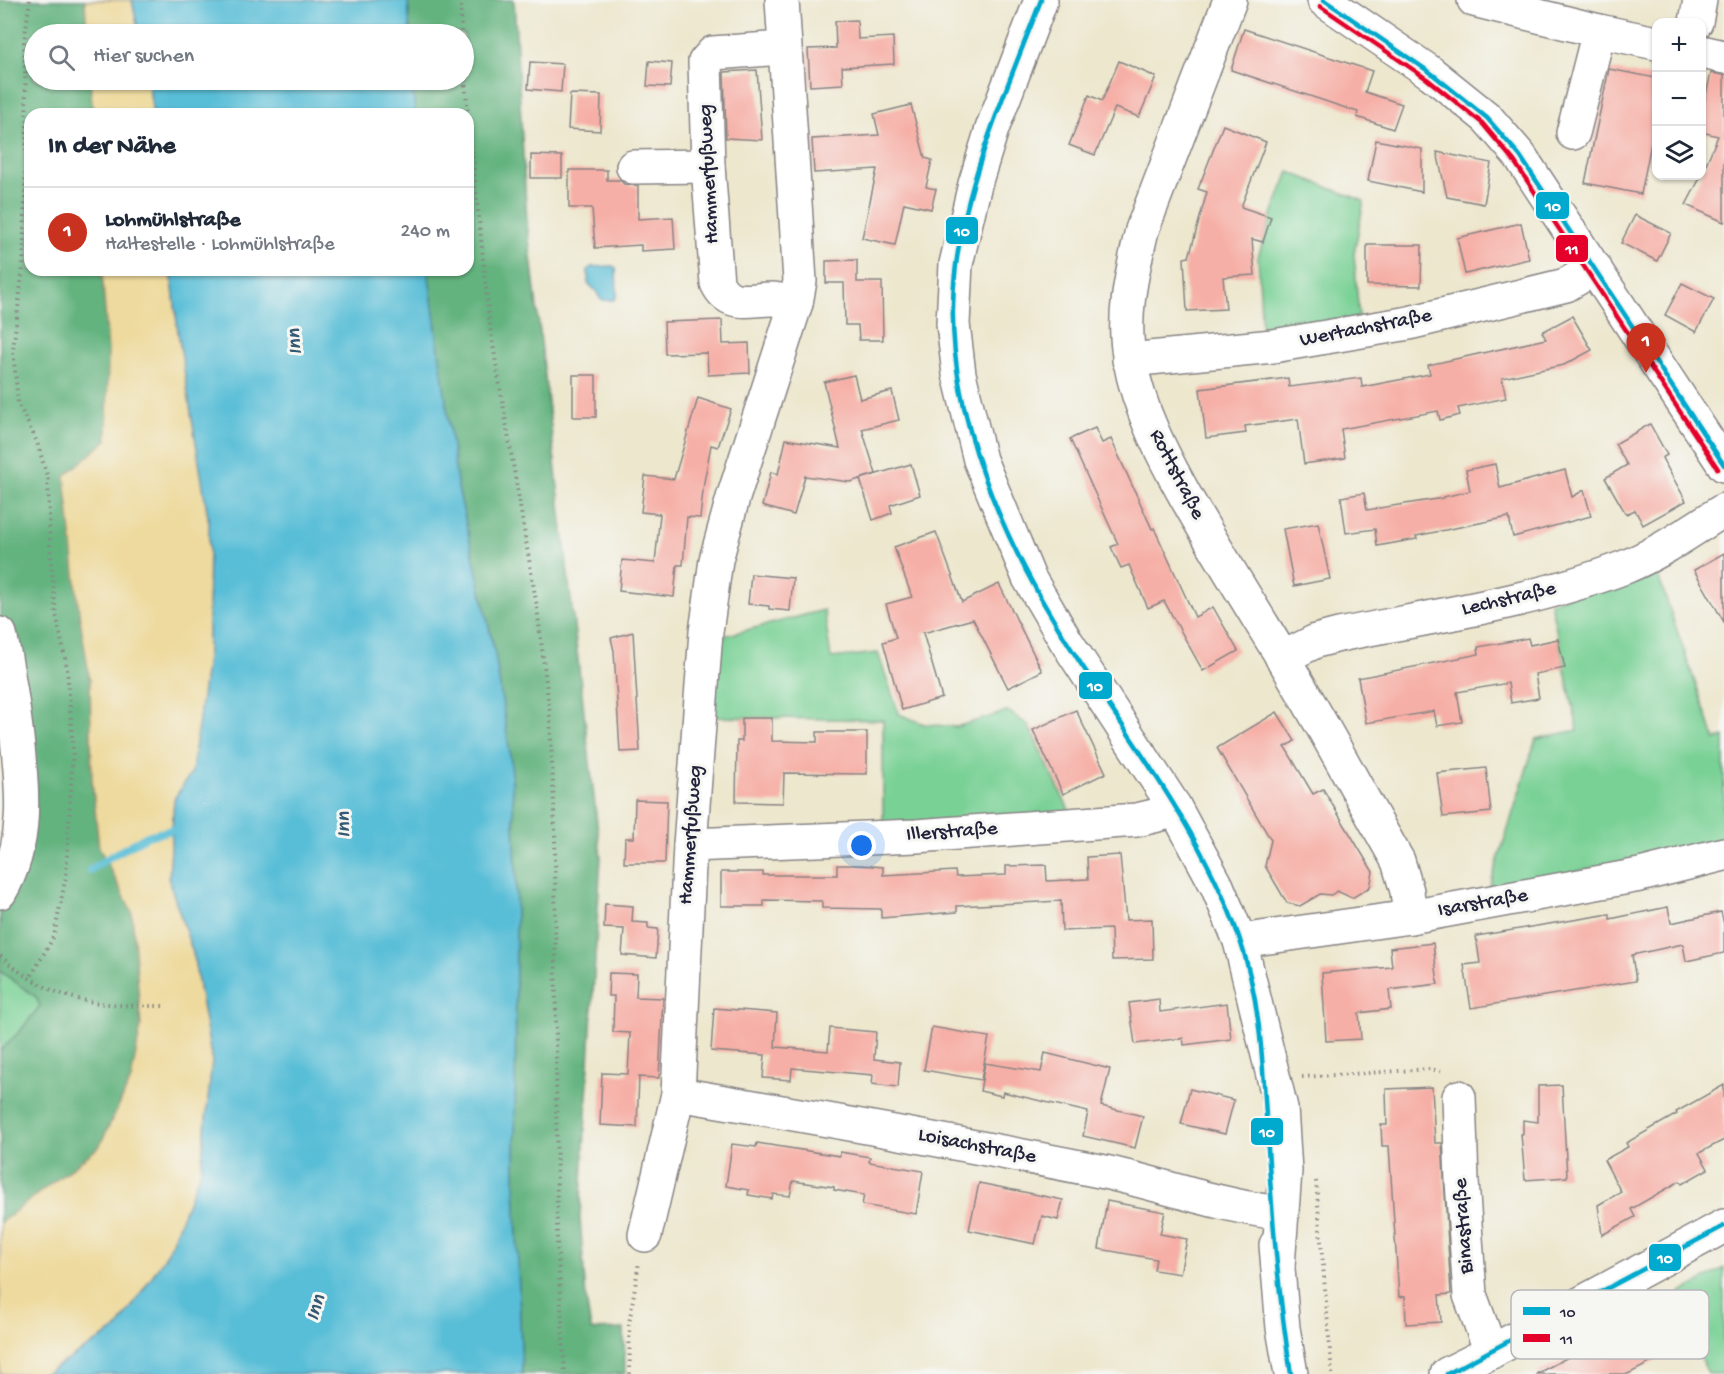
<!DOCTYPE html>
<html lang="de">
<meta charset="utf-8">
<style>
body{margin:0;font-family:"Gochi Hand",sans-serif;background:#f6f6f7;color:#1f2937}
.controls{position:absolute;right:18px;top:18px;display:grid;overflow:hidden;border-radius:12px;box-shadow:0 2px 4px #0004}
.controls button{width:54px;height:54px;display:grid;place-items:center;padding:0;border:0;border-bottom:2px solid #e0e1e3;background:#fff;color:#1f2937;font:30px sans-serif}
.you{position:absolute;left:862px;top:846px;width:21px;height:21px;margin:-15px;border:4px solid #fff;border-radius:50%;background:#1a73e8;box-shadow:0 0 0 9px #1a73e833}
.badge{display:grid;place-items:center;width:39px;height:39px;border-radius:50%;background:#c8321e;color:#fff;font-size:20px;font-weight:700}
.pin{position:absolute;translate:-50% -50px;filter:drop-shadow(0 2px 3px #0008)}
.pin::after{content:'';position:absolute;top:32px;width:21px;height:18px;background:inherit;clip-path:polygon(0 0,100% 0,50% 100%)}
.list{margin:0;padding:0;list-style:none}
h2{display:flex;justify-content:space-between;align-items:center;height:78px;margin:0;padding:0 24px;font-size:26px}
h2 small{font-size:20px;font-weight:400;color:#747a83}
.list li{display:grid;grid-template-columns:39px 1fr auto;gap:18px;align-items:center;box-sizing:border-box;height:90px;padding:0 24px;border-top:2px solid #e0e1e3}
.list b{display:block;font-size:22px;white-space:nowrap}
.list p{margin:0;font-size:20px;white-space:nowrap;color:#747a83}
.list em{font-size:20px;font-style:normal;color:#747a83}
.icon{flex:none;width:33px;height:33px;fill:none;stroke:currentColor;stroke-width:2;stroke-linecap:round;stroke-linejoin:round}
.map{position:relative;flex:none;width:1724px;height:1374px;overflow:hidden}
.search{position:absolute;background:#fff;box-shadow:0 2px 4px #0004;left:24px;top:24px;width:450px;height:66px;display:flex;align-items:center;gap:15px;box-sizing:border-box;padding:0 21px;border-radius:33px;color:#747a83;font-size:22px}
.panel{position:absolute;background:#fff;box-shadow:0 2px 4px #0004;left:24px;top:108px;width:450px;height:168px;border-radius:18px}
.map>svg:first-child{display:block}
.green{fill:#7ad196;stroke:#4e7a68;stroke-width:1.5}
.forest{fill:#63b37f;stroke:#426a5d;stroke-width:1.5}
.sand{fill:#eeda9e;stroke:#887e6c;stroke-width:1.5}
.water{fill:#59bed7;stroke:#3e7089;stroke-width:1.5}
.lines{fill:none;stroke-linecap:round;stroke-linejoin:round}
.stream{stroke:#59bed7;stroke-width:8}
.building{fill:#f6afa6}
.minor-casing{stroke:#888484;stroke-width:36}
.major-casing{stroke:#888484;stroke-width:36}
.path{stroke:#888484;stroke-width:4;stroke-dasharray:1.5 4.5;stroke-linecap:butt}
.minor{stroke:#fff;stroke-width:33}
.major{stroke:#fff;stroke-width:33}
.bus-1-casing{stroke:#f6f6f2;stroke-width:9}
.bus-2-casing{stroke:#f6f6f2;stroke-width:9}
.bus-1{stroke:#00a9ce;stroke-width:4.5}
.bus-2{stroke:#e4002b;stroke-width:4.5}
.labels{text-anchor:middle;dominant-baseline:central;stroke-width:6;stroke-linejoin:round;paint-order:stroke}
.street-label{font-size:21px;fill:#22223b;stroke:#f6f6f2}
.water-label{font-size:22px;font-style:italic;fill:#355972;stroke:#f6f6f2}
.key{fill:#f6f6f2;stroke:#b6b6bb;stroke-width:1.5}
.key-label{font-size:16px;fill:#22223b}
.line-badge{stroke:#f6f6f2;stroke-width:2}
.badge-label{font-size:16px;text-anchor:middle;font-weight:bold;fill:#fff}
</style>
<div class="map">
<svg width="1724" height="1374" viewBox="0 0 1724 1374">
<rect width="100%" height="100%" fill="#f6f6f2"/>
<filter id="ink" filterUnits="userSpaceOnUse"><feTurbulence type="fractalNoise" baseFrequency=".0167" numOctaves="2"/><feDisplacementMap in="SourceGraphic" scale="12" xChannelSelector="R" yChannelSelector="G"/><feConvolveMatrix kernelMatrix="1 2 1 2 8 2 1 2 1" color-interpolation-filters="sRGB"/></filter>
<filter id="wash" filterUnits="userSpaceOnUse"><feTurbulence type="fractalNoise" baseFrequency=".008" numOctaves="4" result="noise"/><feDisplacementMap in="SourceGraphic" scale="24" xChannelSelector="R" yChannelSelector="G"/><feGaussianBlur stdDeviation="1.35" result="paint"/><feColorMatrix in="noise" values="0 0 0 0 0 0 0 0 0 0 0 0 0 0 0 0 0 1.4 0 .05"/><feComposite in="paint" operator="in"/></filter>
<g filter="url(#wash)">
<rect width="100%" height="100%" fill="#ede7ce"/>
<!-- green -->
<g class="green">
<path d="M1289 172 1364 201 1354 254 1359 318 1262 334 1258 257 1271 217Z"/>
<path d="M1655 567 1715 740 1724 737V842L1489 889 1536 739 1578 730 1550 602Z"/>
<path d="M824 610 831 658 878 653 899 714 924 724 956 727 1008 711 1028 725 1071 814 883 825V720L711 717 716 638Z"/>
<path d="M0 971 36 997 40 1006 21 1030 0 1051Z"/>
<path d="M1724 1268V1374H1708L1672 1298Z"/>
</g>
<!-- forest -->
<g class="forest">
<path d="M0 0H85L87 34H34V80H90L93 114H30V270H102L108 351 107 440 79 612 90 681 92 780 99 847 132 912 141 1026 131 1080 99 1147 0 1223V1051L21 1030 40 1006 36 997 0 971V906L20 865 0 633Z"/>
<path d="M408 0H514L527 222 601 857 580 1218 586 1298 591 1330 624 1329 625 1374H522L515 1184 516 869 511 761 495 654 457 483 428 270H468V114H415L412 80H464V34H410Z"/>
</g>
<!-- sand -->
<g class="sand">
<path d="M85 0H132L139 34H87Z"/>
<path d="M90 80H148L153 114H93Z"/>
<path d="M102 270H171L178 332 209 523 208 651 192 772 174 799 169 881 193 953 212 1061 201 1170 167 1254 117 1329 45 1374H0V1223L99 1147 131 1080 141 1026 132 912 99 847 92 780 90 681 79 612 65 476 107 440 108 351Z"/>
</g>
<!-- water -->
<g class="water">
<path d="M132 0H408L410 34H139Z"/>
<path d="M148 80H412L415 114H153Z"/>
<path d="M613 266 616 268 617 296 614 300H601L596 291 588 283V270L591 267Z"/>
<path d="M171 270H428L457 483 495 654 511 761 516 869 515 1184 522 1374H45L117 1329 167 1254 201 1170 212 1061 193 953 169 881 174 799 192 772 208 651 209 523 178 332Z"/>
</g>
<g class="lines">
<!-- stream -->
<path class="stream" d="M90 870 110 857 147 836 180 828"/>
</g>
<g id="blocks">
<!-- building -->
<g class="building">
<path d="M857 20 858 39 893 37 894 64 842 67 843 84 810 86 808 49 836 48 835 21Z"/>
<path d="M1244 29 1372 71 1365 92 1402 104 1393 129 1357 117 1358 112 1231 70Z"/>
<path d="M649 61 672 63 670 87 647 86Z"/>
<path d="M1119 61 1156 77 1139 117 1115 108 1095 155 1069 145 1089 95 1102 101Z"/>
<path d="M530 62 563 64 561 92 528 89Z"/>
<path d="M1609 69 1656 78V118L1641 194 1585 183Z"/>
<path d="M757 70 762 140 726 138 724 72Z"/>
<path d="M1711 73 1724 75V222L1686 205 1701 176 1718 136 1701 132V116Z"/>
<path d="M570 94 601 95 600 131 568 129Z"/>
<path d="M911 105 925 158 932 160 926 187 936 189 931 209 904 203 895 245 862 238 877 169 814 173 812 139 879 135 874 114Z"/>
<path d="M1223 125 1266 142 1241 207 1271 217 1263 242 1252 239 1255 275 1223 277 1226 309 1187 311 1184 258 1189 257 1207 192 1198 189Z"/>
<path d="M1376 140 1422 149V192L1368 181Z"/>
<path d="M1437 152 1491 163 1484 204 1447 197Z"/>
<path d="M531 155 562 156V178H531Z"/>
<path d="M569 170H607V180H620L624 184 638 186V219L673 217 675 249 641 251V245L595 248 592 208H569Z"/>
<path d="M1635 215 1671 233 1657 261 1621 243Z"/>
<path d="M1521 223 1529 259 1465 274 1457 238Z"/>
<path d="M1367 245H1422L1421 286 1367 285Z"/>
<path d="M857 260V282H882L883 340H859L858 325H845L844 283H826V261Z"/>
<path d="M1682 283 1714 299 1696 332 1665 315Z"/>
<path d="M1572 316 1592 350 1564 365 1502 378 1506 398 1458 408 1460 415 1440 420 1438 411 1341 429 1345 458 1304 464 1298 419 1245 426 1246 433 1206 438 1200 389 1288 378 1289 387 1361 378 1362 387 1430 374 1428 365 1546 339 1542 332Z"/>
<path d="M722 320 723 344 749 343 750 373 708 375 707 353 665 354 664 322Z"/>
<rect x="573" y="375" width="23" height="42"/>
<path d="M854 375 860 399 892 391 899 420 862 429 876 474 850 482 805 476 794 515 762 506 771 472 778 474 786 439 840 448 824 382Z"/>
<path d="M698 398 731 409 718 447 711 445 704 482 700 518 687 517 683 565H677L674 597 619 591 622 560 655 563 660 514 641 512 645 476 674 479Z"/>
<path d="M1650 424 1667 455 1662 458 1686 501 1643 525 1635 510 1626 514 1605 478 1627 465 1615 444Z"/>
<path d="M1095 428 1102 443 1111 439 1152 529 1154 528 1195 617 1213 607 1238 651 1203 671 1164 601 1148 608 1129 565 1121 568 1111 547 1118 544 1070 439Z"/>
<path d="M911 464 920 495 890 505 892 513 873 520 860 479Z"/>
<path d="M1495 464 1500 488 1565 470 1572 497 1584 490 1591 516 1513 537 1509 517 1416 536 1417 539 1377 546 1375 529 1346 533 1341 497 1364 493 1367 510 1443 498V497L1470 491 1466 470Z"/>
<path d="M1318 523 1330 579 1294 586 1283 529Z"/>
<path d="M936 532 962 602 999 584 1042 671 1008 688 973 619 923 633 942 698 902 710 883 642 896 638 886 604 912 597 894 547Z"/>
<path d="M1724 553V622L1694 570Z"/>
<path d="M751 574 793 578 790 611 769 609V606L748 604Z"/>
<path d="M633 632 640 751 620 752 614 651 611 638Z"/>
<path d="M1528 638 1530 645 1558 639 1565 668 1535 674 1539 698 1511 703 1508 683 1457 692 1462 722 1437 726 1434 711 1366 723 1358 678 1479 654 1478 647Z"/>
<path d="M1076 710 1106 773 1063 794 1033 730Z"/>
<path d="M1277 712 1295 741 1285 747 1313 794 1323 789 1373 872 1370 887 1352 898 1337 891 1331 895 1320 894 1300 906 1287 903 1265 866 1271 840 1217 748Z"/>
<path d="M742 718H772V741L817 742V732H867V774L784 773 783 803 736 802 737 741H742Z"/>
<path d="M1486 768 1491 812 1443 817 1437 773Z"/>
<path d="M635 800 667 801 665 863H624L625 838H634Z"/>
<path d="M1120 855 1126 920 1152 919 1153 959 1112 960 1111 929 1062 931 1061 901 957 906V912L881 918V909L822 908V901L764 900V906H721V872H763V875H837V865H860L883 867V875L955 871 956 877 1006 875V866L1046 865 1047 881 1088 879 1087 857Z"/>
<path d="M605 904 633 906 632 922 648 923V928L658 929 656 958 622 955 624 929 604 928Z"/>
<path d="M1668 907 1671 923 1721 912 1724 924V953L1686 961 1683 944 1632 955 1636 981 1471 1008 1464 965 1480 963 1476 936 1610 914V919Z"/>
<path d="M1433 943 1438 984 1389 990 1391 1009 1359 1013 1361 1039 1326 1041 1322 973 1392 967 1390 948Z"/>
<path d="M609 973 637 974 636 997 663 998 659 1078 639 1077 637 1127 600 1125 602 1073 628 1074 630 1033 613 1032 614 996H608Z"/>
<path d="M1159 999 1160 1012 1227 1003 1231 1039 1184 1045 1183 1038 1135 1044 1129 1003Z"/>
<path d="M714 1008 777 1013 775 1047 828 1051 830 1028 876 1032 874 1059 900 1062 898 1087 872 1084 873 1075 792 1068 791 1080 763 1078 765 1055 711 1051Z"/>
<path d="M932 1027 989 1037 981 1080 924 1070Z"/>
<path d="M1045 1053 1110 1069 1101 1106 1143 1116 1135 1148 1083 1136 1088 1112 1003 1092 1002 1096 980 1091 985 1063 1041 1072Z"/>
<path d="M1562 1085 1567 1177 1525 1180 1521 1134H1523V1120L1538 1122V1086Z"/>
<path d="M1724 1085V1140L1699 1153 1708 1169 1682 1184 1680 1181 1631 1209 1635 1217 1602 1235 1598 1205 1621 1192 1604 1160 1628 1147 1626 1143 1677 1114 1676 1112Z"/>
<path d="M1432 1087 1435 1143H1442L1451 1294 1439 1295 1441 1322 1406 1324 1405 1296 1399 1297 1389 1146H1382L1381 1125H1387L1386 1089Z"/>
<path d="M1190 1089 1234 1100 1225 1134 1181 1124Z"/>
<path d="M757 1143 840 1156V1152L870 1157 869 1162 923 1171 916 1214 862 1205 864 1195 834 1190V1187L793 1181 790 1196 773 1194 772 1199 748 1195 749 1190 726 1186 732 1144 756 1147Z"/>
<path d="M979 1183 1063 1200 1058 1220 1042 1216 1035 1244 969 1230Z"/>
<path d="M1107 1201 1165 1212 1160 1234 1187 1239 1180 1274 1154 1270 1156 1259 1099 1249Z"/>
<path d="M1671 1306 1684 1332 1666 1341 1672 1352 1628 1374H1536L1599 1341 1596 1336 1650 1309 1653 1315Z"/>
</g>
</g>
</g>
<g filter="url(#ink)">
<use href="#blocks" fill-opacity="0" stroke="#888484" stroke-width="1.5"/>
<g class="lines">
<!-- minor casing -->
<g class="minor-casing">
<g id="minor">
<path d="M1230 0 1142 230C1132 273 1121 317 1130 361 1139 410 1163 456 1187 499 1217 552 1249 603 1281 655 1322 723 1359 793 1398 861L1407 891 1410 917"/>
<path d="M1324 0 1431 73 1487 118 1520 156 1724 465"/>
<path d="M1474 0 1599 31 1656 43"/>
<path d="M1696 22 1700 0"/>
<path d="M784 48 713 53 705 62 708 166 717 283C729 308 749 299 772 299 780 299 788 302 796 303"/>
<path d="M1702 52 1724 57"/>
<path d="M1573 133 1599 31"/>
<path d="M633 167 708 166"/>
<path d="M1129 360 1273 346 1409 323 1566 285 1595 268"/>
<path d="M0 634C7 665 12 697 16 729 22 784 30 842 0 892"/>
<path d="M1282 658 1316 641 1339 635C1435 616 1534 602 1625 567 1660 553 1692 530 1724 510"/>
<path d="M690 845 916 836 1137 820 1162 814 1174 806"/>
<path d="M1240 941 1410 917 1640 875 1724 854"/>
<path d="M678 1094C819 1118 959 1143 1100 1171 1158 1183 1213 1204 1272 1212"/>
<path d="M1459 1097 1462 1181 1470 1295 1491 1352"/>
<path d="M645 1235 678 1094 690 845 706 632 716 560 733 498 796 303 800 281 782 0"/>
<path d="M1447 1374 1491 1352 1724 1226"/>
</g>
</g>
<!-- major casing -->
<g class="major-casing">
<g id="major">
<path d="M1041 0 992 129 975 184 956 264 953 324 959 374 980 460 1029 578 1066 641 1174 806 1217 886 1240 941 1281 1108 1285 1171 1278 1266"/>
<path d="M1276 1245 1283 1328 1291 1374"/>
</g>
</g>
<!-- path -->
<g class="path">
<path d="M30 0 24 42 27 126 23 268 13 349 18 403 37 442 48 479 50 548 56 614 67 668 73 749 66 876 54 936 30 978"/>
<path d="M461 0V34"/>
<path d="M464 73 490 327 537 607 550 716 555 828 557 1241 565 1374"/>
<path d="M0 956C54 1003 96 1006 165 1006"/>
<path d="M1302 1077 1431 1069 1444 1072"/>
<path d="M1316 1181 1332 1374"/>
<path d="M630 1374 629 1324 639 1262"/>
</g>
<!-- minor -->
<use href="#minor" class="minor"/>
<!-- major -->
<use href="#major" class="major"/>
<!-- bus-1 casing -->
<g class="bus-1-casing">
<g id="bus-1">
<path d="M1041 0C1008 86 968 174 956 265 937 403 1007 552 1081 664 1139 751 1204 838 1239 937 1261 1000 1263 1067 1267 1133 1272 1213 1278 1294 1291 1374"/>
<path d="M1324 0 1431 73 1487 118 1520 156 1724 465"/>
<path d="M1447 1374 1724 1226"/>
</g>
</g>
<!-- bus-2 casing -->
<g class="bus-2-casing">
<path id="bus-2" d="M1320 6 1427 79 1482 123 1514 161 1718 469"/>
</g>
<!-- bus-1 -->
<use href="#bus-1" class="bus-1"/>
<!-- bus-2 -->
<use href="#bus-2" class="bus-2"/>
</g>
</g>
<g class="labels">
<!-- street labels -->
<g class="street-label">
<text transform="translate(710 174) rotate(-93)">Hammerfußweg</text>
<text transform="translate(1366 329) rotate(-11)">Wertachstraße</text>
<text transform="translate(1176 475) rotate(63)">Rottstraße</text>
<text transform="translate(1509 600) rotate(-13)">Lechstraße</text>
<text transform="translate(952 833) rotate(-4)">Illerstraße</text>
<text transform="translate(692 835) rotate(-86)">Hammerfußweg</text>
<text transform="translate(1483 904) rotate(-10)">Isarstraße</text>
<text transform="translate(977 1147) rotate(11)">Loisachstraße</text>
<text transform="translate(1465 1226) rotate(-94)">Binastraße</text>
</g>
<!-- water labels -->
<g class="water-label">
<text transform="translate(296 342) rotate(-94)">Inn</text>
<text transform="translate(345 825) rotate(-91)">Inn</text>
<text transform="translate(317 1308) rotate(-73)">Inn</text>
</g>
</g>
<!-- legend -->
<rect x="1511" y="1290" width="198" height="69" rx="9" class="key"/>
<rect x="1523" y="1307" width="27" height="8" fill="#00a9ce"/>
<rect x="1523" y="1334" width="27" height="8" fill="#e4002b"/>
<g class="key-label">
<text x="1560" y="1317">10</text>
<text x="1560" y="1344">11</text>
</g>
<g class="line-badge">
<rect x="1535" y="191" width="35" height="29" rx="6" fill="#00a9ce"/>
<rect x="945" y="216" width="34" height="29" rx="6" fill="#00a9ce"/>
<rect x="1555" y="234" width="34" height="29" rx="6" fill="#e4002b"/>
<rect x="1078" y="671" width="35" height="29" rx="6" fill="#00a9ce"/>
<rect x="1250" y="1117" width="34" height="29" rx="6" fill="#00a9ce"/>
<rect x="1648" y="1243" width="34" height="29" rx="6" fill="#00a9ce"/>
</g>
<g class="badge-label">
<text x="1553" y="211">10</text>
<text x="962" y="236">10</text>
<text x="1572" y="254">11</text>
<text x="1095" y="691">10</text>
<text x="1267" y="1137">10</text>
<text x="1665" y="1263">10</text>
</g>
</svg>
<div class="controls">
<button>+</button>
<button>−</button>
<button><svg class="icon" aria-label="layers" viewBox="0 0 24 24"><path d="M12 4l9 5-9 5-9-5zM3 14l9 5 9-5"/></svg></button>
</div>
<div class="you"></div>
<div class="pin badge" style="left:1646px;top:373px">1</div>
<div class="search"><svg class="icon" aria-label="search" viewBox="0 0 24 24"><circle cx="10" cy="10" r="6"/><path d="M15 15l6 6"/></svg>Hier suchen</div>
<section class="panel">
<h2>In der Nähe<small></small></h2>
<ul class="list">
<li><span class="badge">1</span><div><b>Lohmühlstraße</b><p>Haltestelle · Lohmühlstraße</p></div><em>240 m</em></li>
</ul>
</section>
</div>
